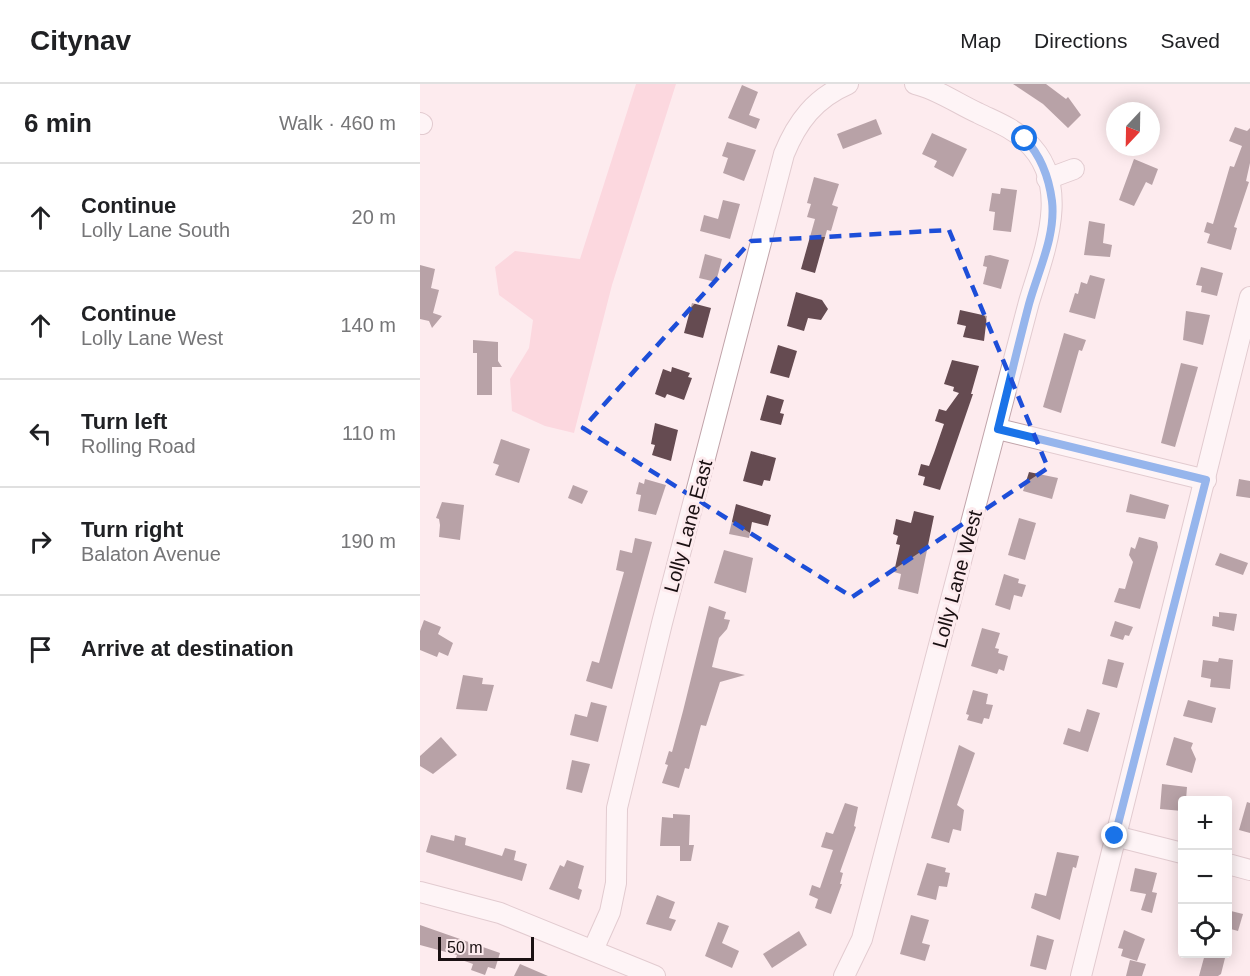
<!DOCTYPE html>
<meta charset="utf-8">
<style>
body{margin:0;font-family:Helvetica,sans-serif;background:#f6f6f6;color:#202124}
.controls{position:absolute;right:18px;bottom:18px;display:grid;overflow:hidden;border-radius:6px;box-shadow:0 3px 15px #0003}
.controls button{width:54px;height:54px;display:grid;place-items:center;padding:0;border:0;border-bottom:2px solid #e0e0e0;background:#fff;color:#202124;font:30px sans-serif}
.compass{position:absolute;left:686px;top:18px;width:54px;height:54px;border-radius:50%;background:#fff;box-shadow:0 3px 15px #0003;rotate:202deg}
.scale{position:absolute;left:18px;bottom:15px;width:96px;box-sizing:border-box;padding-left:6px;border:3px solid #1a1012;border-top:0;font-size:16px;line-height:21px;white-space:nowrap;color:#1a1012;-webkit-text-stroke:4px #fdebee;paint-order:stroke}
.stop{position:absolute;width:18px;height:18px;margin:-14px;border:4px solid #1a73e8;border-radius:50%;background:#fff}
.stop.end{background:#1a73e8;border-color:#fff;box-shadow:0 2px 6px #0008}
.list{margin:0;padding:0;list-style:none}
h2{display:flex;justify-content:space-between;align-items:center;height:78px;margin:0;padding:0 24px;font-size:26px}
h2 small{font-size:20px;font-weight:400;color:#757577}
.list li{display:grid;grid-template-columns:39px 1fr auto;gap:18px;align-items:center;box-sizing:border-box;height:108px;padding:0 24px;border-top:2px solid #e0e0e0}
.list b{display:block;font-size:22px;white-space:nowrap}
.list p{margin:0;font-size:20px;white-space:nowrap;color:#757577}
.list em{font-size:20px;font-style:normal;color:#757577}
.icon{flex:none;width:33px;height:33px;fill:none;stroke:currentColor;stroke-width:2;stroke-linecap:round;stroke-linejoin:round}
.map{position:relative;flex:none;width:830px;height:892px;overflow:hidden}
header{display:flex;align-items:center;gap:36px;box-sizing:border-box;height:84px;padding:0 30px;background:#fff;border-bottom:2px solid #e0e0e0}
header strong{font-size:28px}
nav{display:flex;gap:33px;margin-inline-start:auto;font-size:21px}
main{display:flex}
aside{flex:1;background:#fff}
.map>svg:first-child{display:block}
.green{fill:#fac1cd}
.building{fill:#654b51}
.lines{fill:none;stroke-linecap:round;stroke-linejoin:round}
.minor-casing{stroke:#c1a4aa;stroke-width:22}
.minor{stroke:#fff;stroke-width:20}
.route{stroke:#1a73e8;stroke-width:8}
.marked{fill:none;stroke:#1d4ed8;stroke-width:4.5;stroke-dasharray:12 8;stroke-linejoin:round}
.labels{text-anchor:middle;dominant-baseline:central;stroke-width:6;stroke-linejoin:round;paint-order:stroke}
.street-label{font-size:20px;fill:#1a1012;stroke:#fdebee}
</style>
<header>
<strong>Citynav</strong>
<nav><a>Map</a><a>Directions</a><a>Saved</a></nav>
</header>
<main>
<aside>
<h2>6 min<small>Walk · 460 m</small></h2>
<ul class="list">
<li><svg class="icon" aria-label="ahead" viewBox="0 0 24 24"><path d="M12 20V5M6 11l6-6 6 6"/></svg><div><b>Continue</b><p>Lolly Lane South</p></div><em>20 m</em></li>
<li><svg class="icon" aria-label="ahead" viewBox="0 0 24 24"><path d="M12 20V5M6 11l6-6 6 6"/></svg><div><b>Continue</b><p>Lolly Lane West</p></div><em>140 m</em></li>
<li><svg class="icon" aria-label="left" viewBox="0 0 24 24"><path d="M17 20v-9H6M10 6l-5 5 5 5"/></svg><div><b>Turn left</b><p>Rolling Road</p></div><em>110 m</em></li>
<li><svg class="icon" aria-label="right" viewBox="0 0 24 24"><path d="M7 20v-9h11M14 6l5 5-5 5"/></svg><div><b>Turn right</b><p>Balaton Avenue</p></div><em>190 m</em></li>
<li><svg class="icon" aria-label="arrive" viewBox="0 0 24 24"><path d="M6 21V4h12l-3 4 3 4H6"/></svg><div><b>Arrive at destination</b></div></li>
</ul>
</aside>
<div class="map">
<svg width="830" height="892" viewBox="0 0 830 892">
<rect width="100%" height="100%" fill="#fdebee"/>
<!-- green -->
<path class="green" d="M216 0H256L192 201 154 349 125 342 92 327 90 295 109 264 113 236 79 211 75 183 95 167 160 175Z"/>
<!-- building -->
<g class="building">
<path d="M593 0H626L646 15 648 13 661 31 648 44 623 20Z"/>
<path d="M322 1 338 8 329 31 340 35 336 45 308 34Z"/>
<path d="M456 35 462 50 423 65 417 50Z"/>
<path d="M815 43 827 47 830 44V79L826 97 829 98 814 143 817 144 811 166 787 159 790 150 784 148 787 138 793 140 810 82 814 83 822 62 809 57Z"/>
<path d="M512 49 547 65 533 93 514 83 517 77 502 70Z"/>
<path d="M307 58 336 66 324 97 303 89 308 74 302 72Z"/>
<path d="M714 75 738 85 732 101 726 98 714 122 699 116Z"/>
<path d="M394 93 419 100 412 121 418 123 411 147 407 146 395 189 381 185 395 135 387 133 391 120 387 119Z"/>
<path d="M581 104 597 106 591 148 573 146 575 128 569 127 572 109 580 110Z"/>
<path d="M303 116 320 120 310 155 280 147 284 131 298 135Z"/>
<path d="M669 137 685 140 683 159 692 161 690 173 664 171Z"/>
<path d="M285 170 302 175 296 198 279 194Z"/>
<path d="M570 171 589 176 581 205 563 200 567 183 563 182 565 172Z"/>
<path d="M0 181 15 185 11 204 19 206 13 229 22 232 12 244 9 237 0 235Z"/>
<path d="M781 183 803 189 797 212 781 208 782 202 776 201Z"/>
<path d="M670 191 685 195 675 235 649 228 655 209 658 210 661 198 667 200Z"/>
<path d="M376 208 402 216 408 225 401 236 388 234 384 247 367 242Z"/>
<path d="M272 219 291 224 283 254 264 249Z"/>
<path d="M540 226 567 232 564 257 543 253 546 242 537 240Z"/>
<path d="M766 227 790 231 783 261 763 256Z"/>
<path d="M644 249 666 256 662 267 659 266 641 329 623 323Z"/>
<path d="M53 256 78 258V277L82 283H72V311H57V269H53Z"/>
<path d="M358 261 377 267 369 294 350 289Z"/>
<path d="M532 276 559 282 551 310H553L520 406 503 401 505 393 498 391 501 380 509 382 514 369 524 340 515 337 519 325 526 327 539 309 533 307 534 303 524 300Z"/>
<path d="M761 279 778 283 755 363 741 359Z"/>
<path d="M252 283 270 289 268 293 272 294 264 316 247 310 245 314 235 310 243 285 251 288Z"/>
<path d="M347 311 364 316 360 329 364 330 361 341 340 336Z"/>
<path d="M235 339 258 346 251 377 232 371 235 361 231 360Z"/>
<path d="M81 355 110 365 99 399 75 391 79 381 73 379Z"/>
<path d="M331 367 356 374 350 397 344 396 342 402 323 397Z"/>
<path d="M609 388 638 394 632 415 603 407Z"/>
<path d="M225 395 246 401 236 431 218 427 221 411 216 410 219 398 224 400Z"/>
<path d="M819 395 830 397V414L816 412Z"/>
<path d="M153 401 168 407 162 420 148 414Z"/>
<path d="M710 410 749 421 745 435 706 428Z"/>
<path d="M22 418 44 421 40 456 19 453 20 441 19 435 16 434Z"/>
<path d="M316 420 351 431 348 442 332 438 329 454 309 450Z"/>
<path d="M494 427 514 432 498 510 478 505 481 490 474 488 480 461 476 460 478 452 473 450 476 435 491 439Z"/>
<path d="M599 434 616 439 605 476 588 471Z"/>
<path d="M719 453 737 458 738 463 720 525 694 518 699 504 705 505 713 478 709 471 711 463 715 465Z"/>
<path d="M215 454 232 458 192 605 166 597 172 577 179 579 204 488 196 486 200 466 212 469Z"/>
<path d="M304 466 333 474 326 509 294 499Z"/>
<path d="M800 469 828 479 823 491 795 481Z"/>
<path d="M584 490 599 495 598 499 606 501 602 513 594 511 590 526 575 521Z"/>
<path d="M289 522 306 528 304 535 310 536 307 545 299 554 292 583 325 591 300 598 286 642 281 641 269 685 265 684 259 704 242 699 248 681 245 680 249 667 252 668 263 627Z"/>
<path d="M799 528 817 530 814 547 792 542 793 532 799 533Z"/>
<path d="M4 536 21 543 18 550 33 559 28 572 19 568 17 573 0 566V547Z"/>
<path d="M695 537 713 543 709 552 705 551 703 556 690 552Z"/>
<path d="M562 544 580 549 575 564 579 565 578 569 588 572 584 587 579 585 577 590 551 582Z"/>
<path d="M799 574 813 576 810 605 790 603 791 595 781 593 783 576 798 578Z"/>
<path d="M688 575 704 579 697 604 682 600Z"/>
<path d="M43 591 63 594 62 600 74 601 67 627 36 625Z"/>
<path d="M553 606 568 610 566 620 573 621 569 635 564 634 562 640 547 636 549 631 546 630Z"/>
<path d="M768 616 796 624 792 639 763 632Z"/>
<path d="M171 618 187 622 178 658 150 651 155 630 167 633Z"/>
<path d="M667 625 680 629 668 668 643 660 648 644 660 648Z"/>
<path d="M21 653 37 671 13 690 0 682V672Z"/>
<path d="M754 653 773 659 771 664 776 675 772 689 746 681Z"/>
<path d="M539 661 555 669 537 721 544 726 541 747 533 745 529 759 511 754Z"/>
<path d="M152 676 170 680 162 709 146 705Z"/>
<path d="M742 700 767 703 766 716H762V727L740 725Z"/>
<path d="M827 718 830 719V749L819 746Z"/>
<path d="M425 719 438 723 434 742 436 743 420 788 423 789 420 800H422L411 830 395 824 398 815 389 811 392 801 400 804 413 766 401 763 406 748 413 750Z"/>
<path d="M253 730 270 731 269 761H274L271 777H260V762H240L242 733 253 734Z"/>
<path d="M11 751 34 757 35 751 46 754 45 761 82 772 85 764 96 767 94 776 107 780 102 797 6 768Z"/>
<path d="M637 768 659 772 656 784 653 783 640 836 611 824 615 809 626 812Z"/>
<path d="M147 776 164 782 158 804 162 806 159 816 129 805 140 781 144 783Z"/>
<path d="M507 779 526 784 525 788 530 789 527 803 519 802 516 816 497 811Z"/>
<path d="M715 784 737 789 732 808 737 809 732 829 721 826 726 810 710 807Z"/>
<path d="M237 811 255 818 249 834 256 836 251 847 226 840Z"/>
<path d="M807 826 823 830 818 847 807 844Z"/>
<path d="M491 831 509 836 502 859 510 861 505 877 480 870Z"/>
<path d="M298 838 309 842 302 859 319 867 312 884 285 872Z"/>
<path d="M0 841 80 869 75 885 68 883 65 891 51 886 53 880 36 874 37 871 0 861Z"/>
<path d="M704 846 725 855 717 877 701 872 703 865 698 864Z"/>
<path d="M379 847 387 861 352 884 343 870Z"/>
<path d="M617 851 634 856 626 886 610 882Z"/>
<path d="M785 870H806L801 890 798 892H779Z"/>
<path d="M710 876 726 880 722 892H706Z"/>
<path d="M100 880 128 892H94Z"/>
</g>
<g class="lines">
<!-- minor casing -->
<g class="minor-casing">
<g id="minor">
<path d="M0 39 2 40"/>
<path d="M627 95 654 85"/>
<path d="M578 345 786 396"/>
<path d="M695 752 762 769"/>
<path d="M808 780 830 786"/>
<path d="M0 808 80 829 235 892"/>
<path d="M173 866 190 828 196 799 197 724 242 539 364 70C377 38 395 14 428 0"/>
<path d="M424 892 442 855 609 218C624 168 653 100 606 57 593 44 574 37 558 29 538 20 517 5 495 0"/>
<path d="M661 892 830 213"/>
</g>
</g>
<!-- minor -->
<use href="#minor" class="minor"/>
</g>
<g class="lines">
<!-- route -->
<path class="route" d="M605 55C621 72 629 94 632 117 636 152 618 187 609 220 598 262 588 304 578 345L786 396 695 752"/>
</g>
<!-- marked area -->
<path d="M0 0H830V892H0ZM529 146 628 384 432 513 163 344 331 157Z" fill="#fdebee" fill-opacity=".55" fill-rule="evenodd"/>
<path class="marked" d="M529 146 628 384 432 513 163 344 331 157Z"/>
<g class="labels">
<!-- street labels -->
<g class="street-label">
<text transform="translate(268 442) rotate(-75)">Lolly Lane East</text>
<text transform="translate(537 495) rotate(-75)">Lolly Lane West</text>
</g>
</g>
</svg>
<div class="controls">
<button>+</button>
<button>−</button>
<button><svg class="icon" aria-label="locate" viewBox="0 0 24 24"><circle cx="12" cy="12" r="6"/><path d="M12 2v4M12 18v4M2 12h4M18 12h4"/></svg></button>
</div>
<svg class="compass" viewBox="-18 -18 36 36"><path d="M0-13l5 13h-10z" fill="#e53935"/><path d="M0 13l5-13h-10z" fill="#757577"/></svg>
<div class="scale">50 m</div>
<div class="stop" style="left:605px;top:55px"></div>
<div class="stop end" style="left:695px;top:752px"></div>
</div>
</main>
